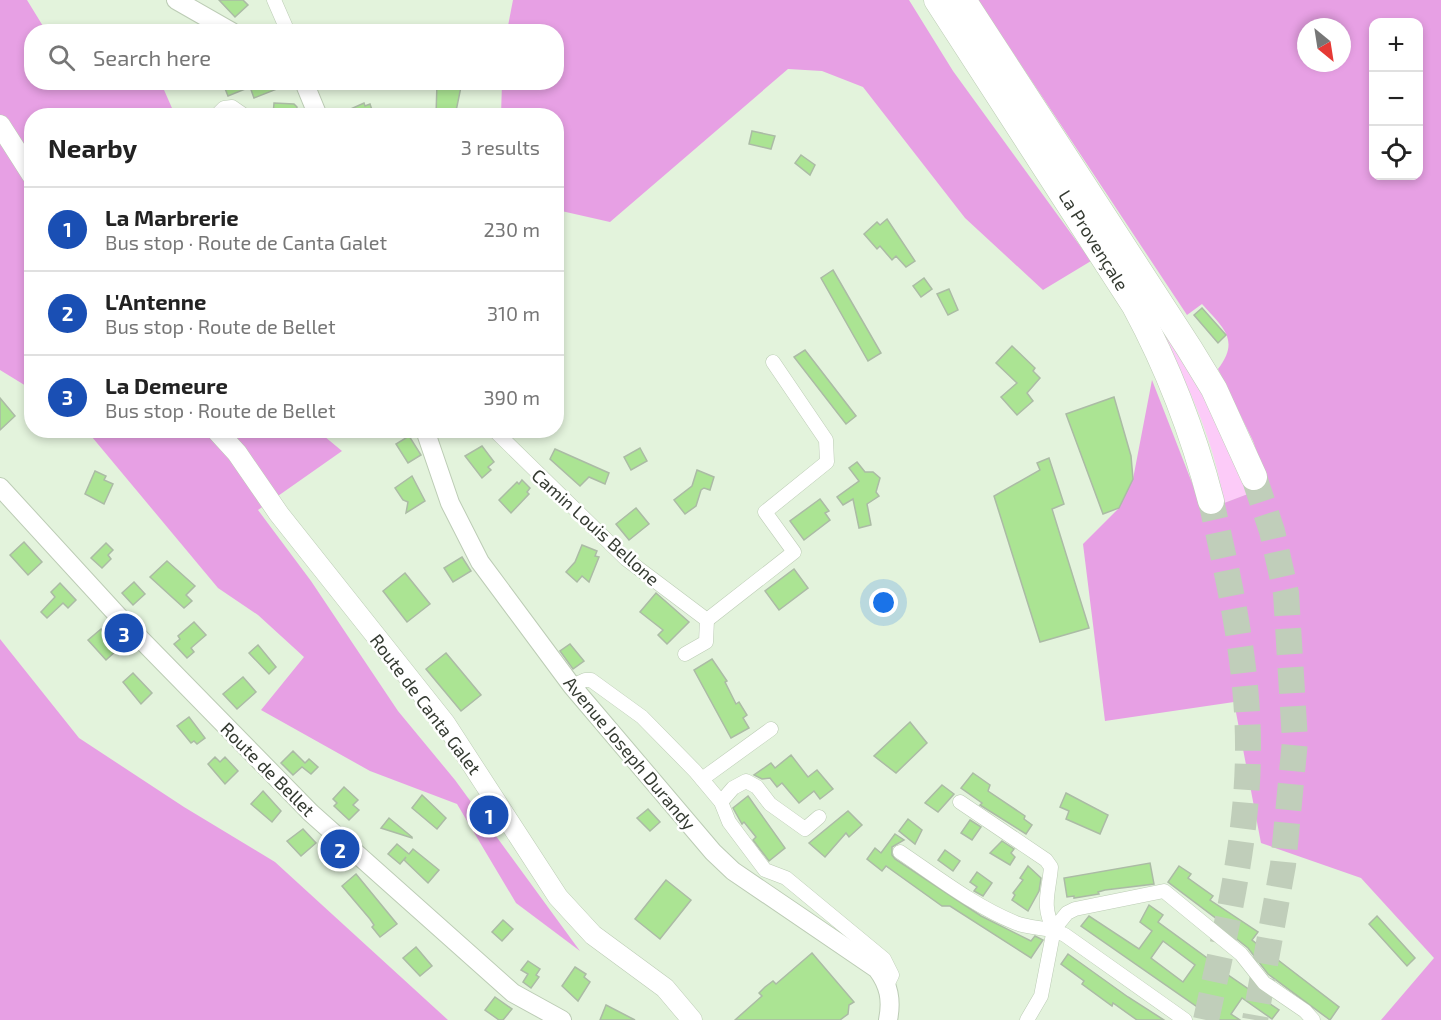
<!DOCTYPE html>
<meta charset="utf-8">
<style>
body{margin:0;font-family:"Exo 2",sans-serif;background:#f6f6f6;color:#222}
.controls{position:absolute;right:18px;top:18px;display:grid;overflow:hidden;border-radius:12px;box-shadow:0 3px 9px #0003}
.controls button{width:54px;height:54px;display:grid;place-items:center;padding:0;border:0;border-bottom:2px solid #e0e0e0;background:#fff;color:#222;font:30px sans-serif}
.compass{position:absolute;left:1297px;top:18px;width:54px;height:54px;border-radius:50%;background:#fff;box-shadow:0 3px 9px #0003;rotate:150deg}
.you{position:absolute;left:884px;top:603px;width:21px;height:21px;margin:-15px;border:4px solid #fff;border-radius:50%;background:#1a73e8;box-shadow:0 0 0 9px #1a73e833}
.badge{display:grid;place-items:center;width:39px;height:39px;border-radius:50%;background:#b64fb3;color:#fff;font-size:20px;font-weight:700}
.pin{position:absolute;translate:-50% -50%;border:3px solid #fff;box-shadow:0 2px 6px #0006}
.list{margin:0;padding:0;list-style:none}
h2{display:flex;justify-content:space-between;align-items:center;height:78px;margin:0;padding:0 24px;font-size:26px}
h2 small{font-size:20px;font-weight:400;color:#767676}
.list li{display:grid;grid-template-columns:39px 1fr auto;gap:18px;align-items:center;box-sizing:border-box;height:84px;padding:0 24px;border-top:2px solid #e0e0e0}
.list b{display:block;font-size:22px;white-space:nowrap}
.list p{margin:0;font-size:20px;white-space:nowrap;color:#767676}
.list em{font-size:20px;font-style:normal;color:#767676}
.icon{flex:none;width:33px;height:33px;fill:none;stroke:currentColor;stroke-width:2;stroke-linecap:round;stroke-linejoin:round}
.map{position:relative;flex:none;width:1441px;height:1020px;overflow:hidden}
.search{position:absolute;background:#fff;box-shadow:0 3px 9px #0003;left:24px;top:24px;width:540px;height:66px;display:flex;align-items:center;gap:15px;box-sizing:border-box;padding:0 21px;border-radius:24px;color:#767676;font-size:22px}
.panel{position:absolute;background:#fff;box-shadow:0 3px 9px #0003;left:24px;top:108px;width:540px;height:330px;border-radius:24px}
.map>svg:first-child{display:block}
.green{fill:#fccbf8}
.forest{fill:#e7a0e4;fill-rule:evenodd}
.building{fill:#abe493;stroke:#abbba5;stroke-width:1.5;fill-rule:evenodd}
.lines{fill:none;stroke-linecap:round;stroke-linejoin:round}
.motorway-tunnel{stroke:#c0ceba;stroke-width:26;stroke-dasharray:26 13;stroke-linecap:butt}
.minor-casing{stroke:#bcccb5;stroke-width:15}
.tertiary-casing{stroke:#bcccb5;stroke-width:20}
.secondary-casing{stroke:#bcccb5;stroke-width:21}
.motorway-casing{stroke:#bcccb5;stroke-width:27}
.minor{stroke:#fff;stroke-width:14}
.tertiary{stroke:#fff;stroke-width:18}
.secondary{stroke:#fff;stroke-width:20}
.motorway{stroke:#fff;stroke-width:26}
.labels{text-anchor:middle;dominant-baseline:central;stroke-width:5;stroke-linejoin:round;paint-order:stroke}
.street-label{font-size:18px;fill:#353b32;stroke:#fff}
</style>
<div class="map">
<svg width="1441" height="1020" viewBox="0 0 1441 1020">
<rect width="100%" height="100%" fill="#e3f3dc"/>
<!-- green -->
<path class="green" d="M1153 317 1196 376 1251 493 1224 503C1214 437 1184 376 1153 317Z"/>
<!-- forest -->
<g class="forest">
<path d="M0 0H27L46 31 32 32V82L161 83 175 115 32 116 31 389 0 370Z"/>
<path d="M513 0H909L953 71 1091 261 1043 290 965 218 863 87 822 71 788 69 610 222 557 210 556 116 501 115 502 83 556 82V32L507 31Z"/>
<path d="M978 0H1441V1020H1381L1434 958 1361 878 1261 843 1234 702 1105 721 1083 544 1119 508 1133 479 1152 380 1203 511 1269 486 1253 441 1218 369C1241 339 1222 327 1202 304L1187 315ZM1374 22H1418V176H1374ZM1306 27H1342V63H1306Z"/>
<path d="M87 431H318L342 451 258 510 311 581 398 711 455 780 580 951 516 903 457 804 370 771 261 710 304 657 258 615 218 588Z"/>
<path d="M0 639 79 738 184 807 275 862 448 1020H0Z"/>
</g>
<!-- building -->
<g class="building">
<path d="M219 0H243L248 5 235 17Z"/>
<path d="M231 82H291L292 83 254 98 250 87 228 96 224 86Z"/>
<path d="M447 82H462L455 116H436L437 83Z"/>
<path d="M274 103 294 104 297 107 296 116H273Z"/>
<path d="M364 103 365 106 370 104 373 113 369 116H335Z"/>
<path d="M752 131 775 136 771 149 749 144Z"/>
<path d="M801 155 815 165 810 175 795 163Z"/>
<path d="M887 219 915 261 906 267 896 256 892 260 880 246 877 249 864 234 877 222 880 225Z"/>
<path d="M833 270 881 353 868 361 821 278Z"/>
<path d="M924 278 932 289 921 297 913 286Z"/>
<path d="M949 289 958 310 948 315 937 294Z"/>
<path d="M1202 308 1226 335 1218 343 1194 315Z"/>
<path d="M1012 346 1035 368 1033 371 1040 378 1027 393 1033 401 1017 415 1001 397 1017 383 996 363Z"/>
<path d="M805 350 856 416 846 424 794 357Z"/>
<path d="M1114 397 1131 456 1133 479 1119 508 1103 514 1066 414Z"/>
<path d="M0 398 15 416 0 430Z"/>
<path d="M409 436 421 455 408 463 396 444Z"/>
<path d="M482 446 494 462 488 467 491 470 482 478 465 456Z"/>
<path d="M640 448 647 461 631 470 624 457Z"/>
<path d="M555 449 609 473 605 484 589 477 580 486 550 459Z"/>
<path d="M1049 458 1064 504 1052 509 1089 628 1040 642 994 496 1040 470 1037 463Z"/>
<path d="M857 462 865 472H873L880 478 876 492 879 496 867 504 871 525 859 528 853 499 843 505 837 497 859 481 849 468Z"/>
<path d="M697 470 714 477 710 490 704 488 701 490 696 506 685 514 674 500 692 486Z"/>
<path d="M95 471 106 476 104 480 113 484 104 504 85 494Z"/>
<path d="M412 476 425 501 406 513 408 502 403 500 395 488Z"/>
<path d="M522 480 530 488 527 492 529 494 511 513 499 500 517 482 519 484Z"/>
<path d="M820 499 829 511 825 513 830 520 804 540 790 521Z"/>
<path d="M636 508 649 524 629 540 616 524Z"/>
<path d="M24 542 42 562 28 575 10 555Z"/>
<path d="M106 543 113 550 108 555 111 559 102 568 91 558Z"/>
<path d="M582 545 597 551 595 556 599 557 589 582 582 576 577 582 566 572 575 562Z"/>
<path d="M462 557 471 571 453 582 444 568Z"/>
<path d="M167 561 195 586 186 595 192 601 184 608 150 577Z"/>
<path d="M794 569 808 588 779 610 765 591Z"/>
<path d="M405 573 430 604 407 622 383 591Z"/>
<path d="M134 582 145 594 133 605 122 593Z"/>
<path d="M60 583 76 600 68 608 63 603 47 618 41 612 55 597 51 592Z"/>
<path d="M656 593 689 622 667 644 658 635 663 630 640 612Z"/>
<path d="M194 622 206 635 191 648 194 652 187 658 174 644 180 639 178 636Z"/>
<path d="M101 629 117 650 106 660 88 640Z"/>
<path d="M570 644 584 661 573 669 560 651Z"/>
<path d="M258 645 276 667 269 674 249 653Z"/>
<path d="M446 653 481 695 461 711 426 669Z"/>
<path d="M712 659 727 681 725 682 736 704 739 702 747 715 743 718 749 728 731 738 694 670Z"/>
<path d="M133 673 152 693 141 704 123 682Z"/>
<path d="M243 677 256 692 237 709 223 694Z"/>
<path d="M189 717 205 738 197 744 194 741 191 743 177 726Z"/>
<path d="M910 722 927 743 896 773 874 756Z"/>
<path d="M293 751 305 763 309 759 318 767 311 774 302 767 293 775 281 763Z"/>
<path d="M791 755 808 777 817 770 833 789 820 799 814 791 799 803 782 783 777 787 770 778 762 779 754 775 771 763 775 768Z"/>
<path d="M215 757 220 762 225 757 238 771 225 784 208 764Z"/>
<path d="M973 773 990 785 988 791 1025 816 1024 819 1032 825 1026 834 980 805 982 803 961 788Z"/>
<path d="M942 785 954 794 938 812 925 803Z"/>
<path d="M344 787 358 800 353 805 359 810 349 820 334 806 337 803 333 799Z"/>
<path d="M263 791 281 811 272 822 251 804Z"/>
<path d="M1066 793 1108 815 1100 834 1066 819 1069 811 1060 807Z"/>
<path d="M422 795 446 818 437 829 412 808Z"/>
<path d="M748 796 785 848 769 861 753 840 756 837 744 822 742 824 733 808Z"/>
<path d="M648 809 660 822 650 831 637 818Z"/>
<path d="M848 811 862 825 849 837 846 833 825 857 809 843Z"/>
<path d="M389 818 412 837V838L381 828Z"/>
<path d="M908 819 922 830 915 844 899 831Z"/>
<path d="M970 820 981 827 972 840 961 833Z"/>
<path d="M303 829 316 843 301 856 287 841Z"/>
<path d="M895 834 904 840 892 847V855L895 859 981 916 1031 941 1035 936 1043 940 1031 958 950 906H942L886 866 882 871 867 859 875 848 881 853Z"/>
<path d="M1002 841 1014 849 1011 853 1015 857 1010 865 990 853Z"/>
<path d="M397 844 409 854 413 849 439 870 428 883 404 860 406 857 400 864 388 854Z"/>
<path d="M945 850 960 861 953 871 938 860Z"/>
<path d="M1150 863 1154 884 1105 890 1098 892 1099 894 1074 898V896L1067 897 1064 878Z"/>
<path d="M1028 866 1041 878 1039 891 1028 911 1012 900 1015 895 1013 893 1023 880 1020 878Z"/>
<path d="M1179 866 1191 874 1188 878 1213 896 1210 900 1258 932 1252 940 1339 1007 1330 1020 1268 974 1248 948 1228 932 1230 929 1168 882Z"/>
<path d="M977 872 992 883 983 896 974 891 977 887 970 882Z"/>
<path d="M356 874 397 924 380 937 372 927 374 925 370 919 342 886Z"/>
<path d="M666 880 691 900 660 939 635 919Z"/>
<path d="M1149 905 1163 915 1158 922 1210 960 1212 958 1224 966 1221 970 1279 1010 1272 1019 1242 998 1231 1014 1240 1020H1216L1081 926 1089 916 1139 949 1152 931 1140 922ZM1163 941 1195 965 1183 982 1151 958Z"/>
<path d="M1377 916 1415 958 1407 966 1369 924Z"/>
<path d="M503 920 513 929 502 941 492 932Z"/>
<path d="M416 947 432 966 420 976 403 958Z"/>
<path d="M812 953 854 1002 849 1005 848 1014 840 1020H735L762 996 759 993 765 987 773 981 776 984Z"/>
<path d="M1068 954 1128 997 1164 1020H1137L1113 1003 1112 1006 1082 984 1084 981 1061 964Z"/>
<path d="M528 961 540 969 536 975 539 977 531 988 523 982 528 974 521 970Z"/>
<path d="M575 967 586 974 584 977 590 982 578 1001 562 986Z"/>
<path d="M495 997 512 1009 503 1020H499L485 1010Z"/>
<path d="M606 1005 635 1020H600Z"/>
</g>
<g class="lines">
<!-- motorway-tunnel -->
<g class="motorway-tunnel">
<path d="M1254 477 1272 531 1286 593 1295 741 1283 865 1255 1020"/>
<path d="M1206 1020C1225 933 1247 844 1248 754 1249 668 1230 584 1211 501"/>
</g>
<!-- minor casing -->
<g class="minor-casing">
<g id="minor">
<path d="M274 0 288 32"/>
<path d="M216 116 224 108 232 107 245 116"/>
<path d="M494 430 626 559 707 620 794 552 765 512 827 462 826 440 773 362"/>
<path d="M685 654 706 642 707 620"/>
<path d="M572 686 585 680H591L642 717 695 771 721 802 729 822 765 870 786 878 884 959 892 975 887 985"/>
<path d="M702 779 771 729"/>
<path d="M721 802 733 788 746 781 757 787 770 804 805 829 819 817"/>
<path d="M960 802 1046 860 1051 867C1049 892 1041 906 1054 929L1041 996 1027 1020"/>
<path d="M900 852C937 877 974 906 1016 923 1032 929 1050 927 1065 935L1185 1020"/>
<path d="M1054 929 1067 913 1075 909 1164 891 1241 954 1264 983 1305 1011 1313 1020"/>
</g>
</g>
<!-- tertiary casing -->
<g class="tertiary-casing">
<g id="tertiary">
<path d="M176 0 232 32"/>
<path d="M304 82 318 116"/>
<path d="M425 430 450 503 480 562 572 686 713 852 733 871 877 969C889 985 892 1000 888 1020"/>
<path d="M0 487 121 619 311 813 513 993 562 1020"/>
</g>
</g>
<!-- secondary casing -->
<g class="secondary-casing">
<g id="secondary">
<path d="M0 125 32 175"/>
<path d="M216 430 237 453 279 514 445 723 558 897 593 935 665 988 692 1020"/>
</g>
</g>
<!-- motorway casing -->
<g class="motorway-casing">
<g id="motorway">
<path d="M937 0 1135 306C1169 369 1193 432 1211 501"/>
<path d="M963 0 1189 348 1214 389 1254 477"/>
</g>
</g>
<!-- minor -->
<use href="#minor" class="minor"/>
<!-- tertiary -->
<use href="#tertiary" class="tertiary"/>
<!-- secondary -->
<use href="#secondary" class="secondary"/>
<!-- motorway -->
<use href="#motorway" class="motorway"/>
</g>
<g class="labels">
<!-- street labels -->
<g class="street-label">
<text transform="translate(1094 240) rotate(58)">La Provençale</text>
<text transform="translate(596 527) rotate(42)">Camin Louis Bellone</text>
<text transform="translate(426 704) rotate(53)">Route de Canta Galet</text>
<text transform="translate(630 753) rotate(50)">Avenue Joseph Durandy</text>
<text transform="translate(268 769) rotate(45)">Route de Bellet</text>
</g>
</g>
</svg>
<div class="controls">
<button>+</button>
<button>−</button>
<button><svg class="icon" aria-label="locate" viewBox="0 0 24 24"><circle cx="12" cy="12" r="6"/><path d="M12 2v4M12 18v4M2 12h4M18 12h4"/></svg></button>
</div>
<svg class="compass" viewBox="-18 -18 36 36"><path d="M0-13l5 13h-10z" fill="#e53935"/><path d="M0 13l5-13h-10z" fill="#767676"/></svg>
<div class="you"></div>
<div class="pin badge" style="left:489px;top:815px;background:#1a4fb4">1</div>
<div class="pin badge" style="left:340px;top:849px;background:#1a4fb4">2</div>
<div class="pin badge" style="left:124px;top:633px;background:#1a4fb4">3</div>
<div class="search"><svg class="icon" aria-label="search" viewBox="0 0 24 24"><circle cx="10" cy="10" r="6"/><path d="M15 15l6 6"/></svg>Search here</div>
<section class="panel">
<h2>Nearby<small>3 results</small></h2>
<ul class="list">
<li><span class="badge" style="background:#1a4fb4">1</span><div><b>La Marbrerie</b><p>Bus stop · Route de Canta Galet</p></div><em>230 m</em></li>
<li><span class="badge" style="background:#1a4fb4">2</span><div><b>L'Antenne</b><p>Bus stop · Route de Bellet</p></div><em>310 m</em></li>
<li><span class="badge" style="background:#1a4fb4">3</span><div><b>La Demeure</b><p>Bus stop · Route de Bellet</p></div><em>390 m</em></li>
</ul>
</section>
</div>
